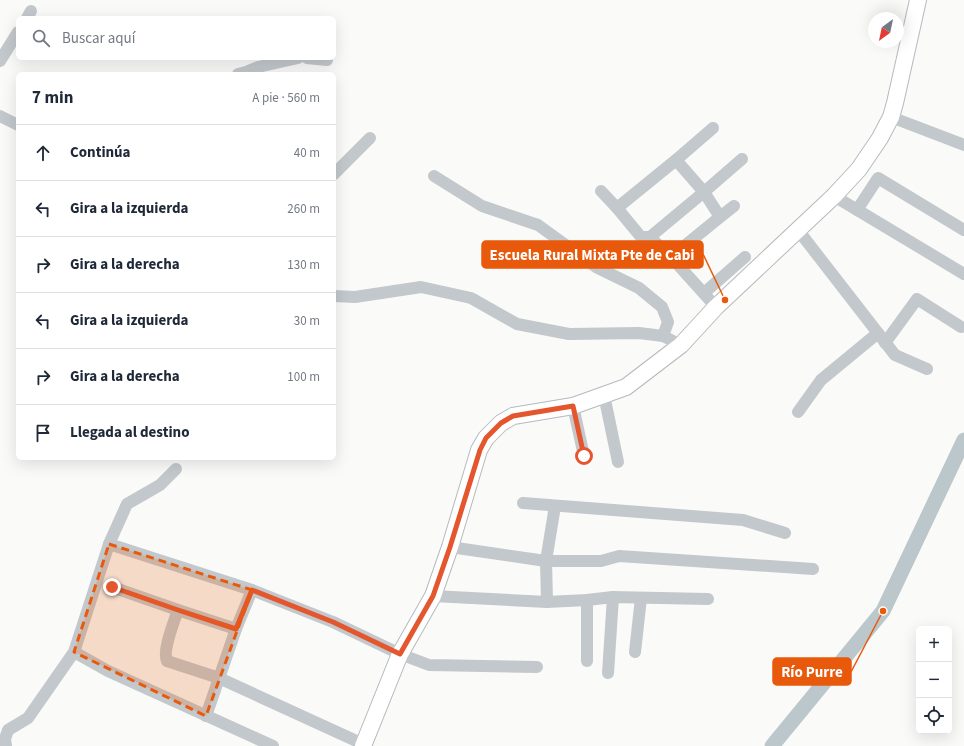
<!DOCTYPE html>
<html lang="es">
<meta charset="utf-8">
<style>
body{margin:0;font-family:"Source Sans 3",sans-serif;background:#f2f2f3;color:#1f2937}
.controls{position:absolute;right:12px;bottom:12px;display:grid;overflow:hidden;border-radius:6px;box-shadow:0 4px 16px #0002}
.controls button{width:36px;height:36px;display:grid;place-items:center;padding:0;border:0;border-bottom:1px solid #e0e1e3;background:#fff;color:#1f2937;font:20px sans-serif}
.compass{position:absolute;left:868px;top:12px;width:36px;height:36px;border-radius:50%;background:#fff;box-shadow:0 4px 16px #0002;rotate:213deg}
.stop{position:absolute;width:12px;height:12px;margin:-9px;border:3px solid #e4572e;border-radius:50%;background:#fff}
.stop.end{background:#e4572e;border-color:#fff;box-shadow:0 1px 4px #0008}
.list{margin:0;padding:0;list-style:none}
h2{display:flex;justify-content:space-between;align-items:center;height:52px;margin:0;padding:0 16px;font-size:17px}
h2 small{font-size:13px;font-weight:400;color:#747a83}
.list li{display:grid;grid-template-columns:26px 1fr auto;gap:12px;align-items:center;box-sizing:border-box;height:56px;padding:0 16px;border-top:1px solid #e0e1e3}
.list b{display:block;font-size:15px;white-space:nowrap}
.list em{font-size:13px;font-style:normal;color:#747a83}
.icon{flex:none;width:22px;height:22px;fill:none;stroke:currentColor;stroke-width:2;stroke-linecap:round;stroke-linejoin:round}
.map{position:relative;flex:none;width:964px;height:746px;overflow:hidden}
.search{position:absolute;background:#fff;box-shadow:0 4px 16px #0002;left:16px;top:16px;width:320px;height:44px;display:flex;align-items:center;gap:10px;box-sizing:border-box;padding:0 14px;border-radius:6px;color:#747a83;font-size:15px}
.panel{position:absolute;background:#fff;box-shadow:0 4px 16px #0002;left:16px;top:72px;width:320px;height:388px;border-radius:6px}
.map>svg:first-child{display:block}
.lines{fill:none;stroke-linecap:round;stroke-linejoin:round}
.river{stroke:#bbc7cb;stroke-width:15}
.major-casing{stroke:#b5babe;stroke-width:18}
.minor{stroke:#c3c8cc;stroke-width:12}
.major{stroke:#fff;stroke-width:16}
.route{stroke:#e4572e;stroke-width:5}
.marked{fill:#e8590c;fill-opacity:0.2;stroke:#e8590c;stroke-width:3;stroke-dasharray:8 5;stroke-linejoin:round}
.leader{fill:none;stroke:#e8590c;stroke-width:1.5}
.callout-dot{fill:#e8590c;stroke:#fff;stroke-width:1.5}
.callout{fill:#e8590c;stroke:#e8590c;stroke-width:1.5}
.callout-label{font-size:15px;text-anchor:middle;font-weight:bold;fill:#fff}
</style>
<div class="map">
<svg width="964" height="746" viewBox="0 0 964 746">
<rect width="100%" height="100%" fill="#fafaf8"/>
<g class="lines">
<!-- river -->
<path class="river" d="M772 746 883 611 964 440"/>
<!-- major casing -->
<g class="major-casing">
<path id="major" d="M363 746 400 654 433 596 450 547 479 450 486 438 501 423 513 416 573 406 626 387 681 345 716 307 834 196 859 169 880 138 891 117 895 103 918 0"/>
</g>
<!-- minor -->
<g class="minor">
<path d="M27 18 31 11"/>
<path d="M307 58 327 60"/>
<path d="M0 61 18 32"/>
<path d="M238 74 246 72 258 67 298 58"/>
<path d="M0 116 18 125"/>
<path d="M891 117 964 145"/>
<path d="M676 160 704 192 720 217"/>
<path d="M334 174 370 138"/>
<path d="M434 176 482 206 538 225 596 267 639 288 662 307 668 322 663 336"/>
<path d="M601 191 617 208 641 237H650L671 257 716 307"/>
<path d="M834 196 964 274"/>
<path d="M617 208 676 160 713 128"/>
<path d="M857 210 878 178 964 230"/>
<path d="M798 230 895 355 927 369"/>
<path d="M650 237 704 192 742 159"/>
<path d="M671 257 720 217 734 206"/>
<path d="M704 293 745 257"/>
<path d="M334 296 355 297 421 287 471 298 517 324 569 334 639 333 663 336 681 345"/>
<path d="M885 343 917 299 961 327"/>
<path d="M604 395 618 462"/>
<path d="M573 406 584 456"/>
<path d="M798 412 821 380 878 333"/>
<path d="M523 503 743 520 785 533"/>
<path d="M109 544 252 590 333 622 400 654 429 665 537 667"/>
<path d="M450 547 546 561H601L619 556 813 569"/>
<path d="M112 587 178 610"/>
<path d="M433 596 547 602 587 600 613 597 708 599"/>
<path d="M547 602 546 561 555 506"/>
<path d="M236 629 178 610C174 622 162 651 167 661L219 678 363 744"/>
<path d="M74 652 108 671 273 746"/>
<path d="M635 652 641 598"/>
<path d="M587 661V600"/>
<path d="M608 673 613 597"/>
<path d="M206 716 236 629 252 590"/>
<path d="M6 746 5 739 8 730 28 718 74 652 109 544 127 504 160 485 176 469"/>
</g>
<!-- major -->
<use href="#major" class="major"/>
</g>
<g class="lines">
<!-- route -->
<path class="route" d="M112 587 178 610 236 629 252 590 333 622 400 654 433 596 450 547 480 450 486 438 501 423 513 416 573 406 584 456"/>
</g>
<!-- marked area -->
<path class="marked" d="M109 544 252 590 206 716 74 652Z"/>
<!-- callouts -->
<path class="leader" d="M725 300L703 254M883 611L851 672"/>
<g class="callout-dot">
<circle cx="725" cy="300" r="4"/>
<circle cx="883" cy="611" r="4"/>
</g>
<g class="callout">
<rect x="482" y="241" width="221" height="27" rx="4"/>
<rect x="773" y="658" width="78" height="27" rx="4"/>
</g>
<g class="callout-label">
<text x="592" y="260">Escuela Rural Mixta Pte de Cabi</text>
<text x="812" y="677">Río Purre</text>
</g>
</svg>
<div class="controls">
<button>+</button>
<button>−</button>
<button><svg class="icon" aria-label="locate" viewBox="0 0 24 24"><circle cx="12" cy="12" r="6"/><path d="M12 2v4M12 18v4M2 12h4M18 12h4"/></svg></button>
</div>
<svg class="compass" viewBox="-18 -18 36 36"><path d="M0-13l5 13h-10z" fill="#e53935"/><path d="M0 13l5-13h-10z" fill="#747a83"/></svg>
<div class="stop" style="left:584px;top:456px"></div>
<div class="stop end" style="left:112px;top:587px"></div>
<div class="search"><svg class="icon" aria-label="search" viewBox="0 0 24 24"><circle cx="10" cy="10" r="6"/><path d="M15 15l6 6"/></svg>Buscar aquí</div>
<section class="panel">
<h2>7 min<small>A pie · 560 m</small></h2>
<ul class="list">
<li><svg class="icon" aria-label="ahead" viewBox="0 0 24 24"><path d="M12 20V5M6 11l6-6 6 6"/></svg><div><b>Continúa</b></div><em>40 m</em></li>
<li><svg class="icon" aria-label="left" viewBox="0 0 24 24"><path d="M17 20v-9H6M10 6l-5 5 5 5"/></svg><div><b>Gira a la izquierda</b></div><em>260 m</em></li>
<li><svg class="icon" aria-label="right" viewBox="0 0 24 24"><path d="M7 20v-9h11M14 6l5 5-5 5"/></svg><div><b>Gira a la derecha</b></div><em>130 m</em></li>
<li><svg class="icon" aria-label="left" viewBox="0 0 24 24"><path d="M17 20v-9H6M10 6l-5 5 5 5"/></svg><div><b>Gira a la izquierda</b></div><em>30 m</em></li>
<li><svg class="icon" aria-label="right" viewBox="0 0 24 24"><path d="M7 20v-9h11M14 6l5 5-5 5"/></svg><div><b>Gira a la derecha</b></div><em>100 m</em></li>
<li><svg class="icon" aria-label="arrive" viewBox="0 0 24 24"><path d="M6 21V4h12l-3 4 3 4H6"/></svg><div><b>Llegada al destino</b></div></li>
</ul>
</section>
</div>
